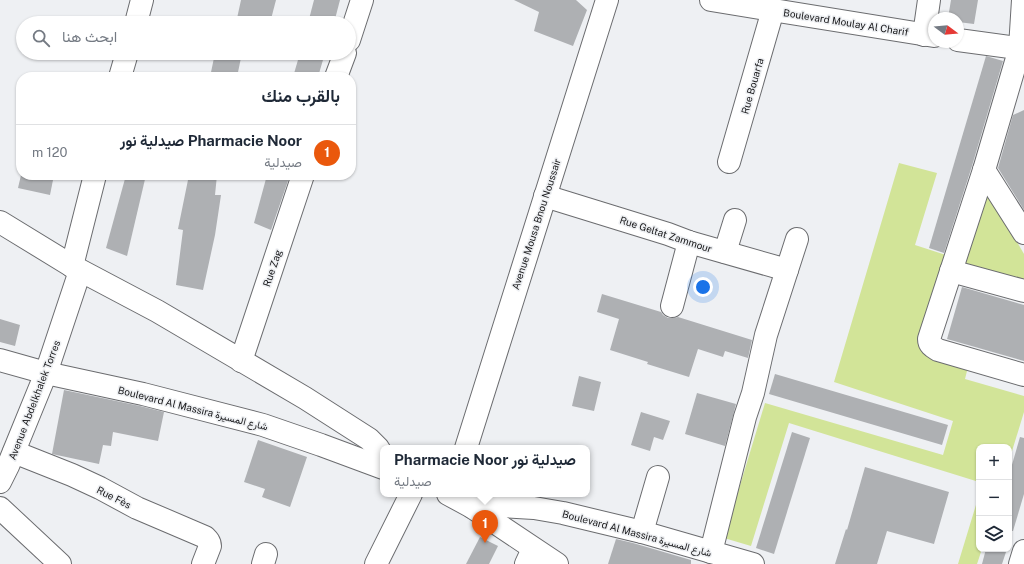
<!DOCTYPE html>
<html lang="ar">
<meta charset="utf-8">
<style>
body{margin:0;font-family:"Public Sans",Vazirmatn,sans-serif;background:#f2f2f3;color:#1f2937;direction:rtl}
.controls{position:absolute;right:12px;bottom:12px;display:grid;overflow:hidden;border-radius:8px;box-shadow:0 1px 3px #0004}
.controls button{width:36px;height:36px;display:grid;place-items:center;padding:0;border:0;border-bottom:1px solid #e0e1e3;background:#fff;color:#1f2937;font:20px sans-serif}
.compass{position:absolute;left:928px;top:12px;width:36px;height:36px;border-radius:50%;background:#fff;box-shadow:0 1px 3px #0004;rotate:106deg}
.you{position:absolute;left:703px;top:287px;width:14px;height:14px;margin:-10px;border:3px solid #fff;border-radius:50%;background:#1a73e8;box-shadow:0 0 0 6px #1a73e833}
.badge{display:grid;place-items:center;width:26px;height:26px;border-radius:50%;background:#ea580c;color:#fff;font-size:13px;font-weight:700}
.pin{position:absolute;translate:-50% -33px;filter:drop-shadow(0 1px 2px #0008)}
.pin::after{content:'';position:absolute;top:21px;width:14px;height:12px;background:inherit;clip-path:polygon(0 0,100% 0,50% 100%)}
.popup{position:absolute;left:380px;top:445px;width:210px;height:52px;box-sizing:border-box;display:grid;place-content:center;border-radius:8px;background:#fff;filter:drop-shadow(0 1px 3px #0005);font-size:13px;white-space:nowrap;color:#747a83}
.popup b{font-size:15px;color:#1f2937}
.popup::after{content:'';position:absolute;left:50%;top:100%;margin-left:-8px;border:8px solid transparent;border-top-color:#fff}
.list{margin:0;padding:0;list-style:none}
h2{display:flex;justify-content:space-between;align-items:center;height:52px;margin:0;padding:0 16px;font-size:17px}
h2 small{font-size:13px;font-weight:400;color:#747a83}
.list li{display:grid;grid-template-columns:26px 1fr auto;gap:12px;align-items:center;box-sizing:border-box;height:56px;padding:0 16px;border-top:1px solid #e0e1e3}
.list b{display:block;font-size:15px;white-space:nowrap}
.list p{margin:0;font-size:13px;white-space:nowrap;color:#747a83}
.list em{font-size:13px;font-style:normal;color:#747a83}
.icon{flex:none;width:22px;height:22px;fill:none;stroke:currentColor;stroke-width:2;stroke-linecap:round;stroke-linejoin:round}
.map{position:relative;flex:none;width:1024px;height:564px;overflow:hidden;direction:ltr}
.search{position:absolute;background:#fff;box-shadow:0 1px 3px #0004;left:16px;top:16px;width:340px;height:44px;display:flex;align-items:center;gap:10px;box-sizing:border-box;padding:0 14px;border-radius:22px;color:#747a83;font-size:15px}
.panel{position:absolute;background:#fff;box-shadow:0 1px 3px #0004;left:16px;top:72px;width:340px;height:108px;border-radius:16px;direction:rtl}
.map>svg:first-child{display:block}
.green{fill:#d2e498}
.building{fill:#aeb0b3}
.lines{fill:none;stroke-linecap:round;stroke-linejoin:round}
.minor-casing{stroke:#6b6c6f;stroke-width:24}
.major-casing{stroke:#6b6c6f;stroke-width:24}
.minor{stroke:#fff;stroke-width:22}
.major{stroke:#fff;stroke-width:22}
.labels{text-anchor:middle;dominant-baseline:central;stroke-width:3;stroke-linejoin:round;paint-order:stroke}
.street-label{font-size:10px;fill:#161618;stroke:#eef0f3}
</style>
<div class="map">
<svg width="1024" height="564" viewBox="0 0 1024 564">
<rect width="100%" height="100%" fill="#eef0f3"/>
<!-- green -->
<g class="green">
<path d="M899 163 937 173 915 245 952 257 924 349 969 363 965 379 1024 396V412L1009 461V447H979V482L789 423 751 546 724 538 765 403 943 455 953 421 834 382Z"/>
<path d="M987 190 1024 254V288L962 271Z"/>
<path d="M979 495V549H982L977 564H958Z"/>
</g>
<!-- building -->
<g class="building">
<path d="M241 0H276L270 23H236Z"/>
<path d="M314 0H340L334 23H308Z"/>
<path d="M514 0H576L587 10 573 46 534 31 539 12Z"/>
<path d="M951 0H978L974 24 958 22V18H948Z"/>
<path d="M215 53H242L237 77H210Z"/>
<path d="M300 53H325L318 77H293Z"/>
<path d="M986 56 1003 61 972 166 944 253 929 248Z"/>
<path d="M1024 110V210L998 168 1013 115Z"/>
<path d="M21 175H54L50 195 18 188Z"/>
<path d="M126 175H146L127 256 106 248Z"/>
<path d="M189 175H217L215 195H221L215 235 203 290 176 285 183 230 178 229Z"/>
<path d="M267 175H290L271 230 254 223Z"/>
<path d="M962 287 1024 305V361L947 339Z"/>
<path d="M602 294 661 312 663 315 668 318H675L678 317 752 340 748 358 725 351 723 357 698 349 689 377 647 364 648 362 610 350 619 319 597 312Z"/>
<path d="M0 319 20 325 15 346 0 342Z"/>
<path d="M775 374 948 425 942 445 769 394Z"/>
<path d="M579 376 601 382 594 411 572 406Z"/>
<path d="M64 390 140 406 164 412 158 441 113 432 111 446 103 445 99 464 52 454Z"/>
<path d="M697 393 736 404 725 446 685 434Z"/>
<path d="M641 412 670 421 663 440 654 437 650 451 631 445Z"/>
<path d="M792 432 810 438 774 554 756 548Z"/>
<path d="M1020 437 1024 438V494L1013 531H1009V475Z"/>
<path d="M258 440 307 457 290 507 262 497 265 489 244 482Z"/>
<path d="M865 467 949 492 934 544 887 531 877 564H835L846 529 847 530Z"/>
<path d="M480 537 498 546 489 564H466Z"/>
<path d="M616 539 633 543 691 560V564H608Z"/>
<path d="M986 549H1007L1002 564H982Z"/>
</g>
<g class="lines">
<!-- minor casing -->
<g class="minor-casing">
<g id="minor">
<path d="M711 0 934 36"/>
<path d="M1023 0 1020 48 984 170 929 339C929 345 933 347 938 350L1024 375"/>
<path d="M136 23 142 0"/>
<path d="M924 35 929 0"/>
<path d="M349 40 362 0"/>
<path d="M958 40 1024 49"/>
<path d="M120 77 127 53"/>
<path d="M336 77 345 53"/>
<path d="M729 162 773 10"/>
<path d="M984 170 1024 233"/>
<path d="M545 196 668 234 689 242 787 270"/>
<path d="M0 222 72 266 157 311 305 398 369 439 378 448 383 456"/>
<path d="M725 252 735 220"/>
<path d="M72 266 95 175"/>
<path d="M951 271 1024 291"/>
<path d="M672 306 689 242"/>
<path d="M241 361 303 175"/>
<path d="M466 448 607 0"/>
<path d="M14 452 72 475 100 488 137 508 205 537C208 540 210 542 210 546L203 564"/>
<path d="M0 482 8 466 46 373 80 271"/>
<path d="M472 507 502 506 534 508 563 513 642 532 753 564"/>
<path d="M0 508 60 564"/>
<path d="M642 532 658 477"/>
<path d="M711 552 745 417 753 393 766 335 797 239"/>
<path d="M263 564 266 554"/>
<path d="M376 564 411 494"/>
<path d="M526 564 533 549"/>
<path d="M1020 564 1024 551"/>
</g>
</g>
<!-- major casing -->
<g class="major-casing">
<g id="major">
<path d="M0 360 46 373 143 394 263 425 321 445 383 468"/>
<path d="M448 494 472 507 557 564"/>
</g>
</g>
<!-- minor -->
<use href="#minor" class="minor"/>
<!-- major -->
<use href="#major" class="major"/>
</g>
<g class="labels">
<!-- street labels -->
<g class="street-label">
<text transform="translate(846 22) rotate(9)">Boulevard Moulay Al Charif</text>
<text transform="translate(752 86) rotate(-74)">Rue Bouarfa</text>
<text transform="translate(536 224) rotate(-72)">Avenue Mousa Bnou Noussair</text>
<text transform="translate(666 234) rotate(18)">Rue Geltat Zammour</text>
<text transform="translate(272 268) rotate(-71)">Rue Zag</text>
<text transform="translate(34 400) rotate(-69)">Avenue Abdelkhalek Torres</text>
<text transform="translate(193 408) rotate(14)">Boulevard Al Massira شارع المسيرة</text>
<text transform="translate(114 497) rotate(27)">Rue Fès</text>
<text transform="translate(637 533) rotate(15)">Boulevard Al Massira شارع المسيرة</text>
</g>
</g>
</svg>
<div class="controls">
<button>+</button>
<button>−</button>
<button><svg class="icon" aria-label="layers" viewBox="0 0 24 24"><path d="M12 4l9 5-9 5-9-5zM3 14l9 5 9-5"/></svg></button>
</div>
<svg class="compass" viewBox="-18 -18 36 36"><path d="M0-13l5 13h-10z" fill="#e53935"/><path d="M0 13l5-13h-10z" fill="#747a83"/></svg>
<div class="you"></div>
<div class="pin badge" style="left:485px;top:543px">1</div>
<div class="popup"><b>Pharmacie Noor صيدلية نور</b>صيدلية</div>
<div class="search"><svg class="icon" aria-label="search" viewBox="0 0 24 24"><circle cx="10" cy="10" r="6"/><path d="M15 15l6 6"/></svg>ابحث هنا</div>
<section class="panel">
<h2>بالقرب منك<small></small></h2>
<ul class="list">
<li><span class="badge">1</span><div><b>Pharmacie Noor صيدلية نور</b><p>صيدلية</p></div><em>120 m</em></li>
</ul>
</section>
</div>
